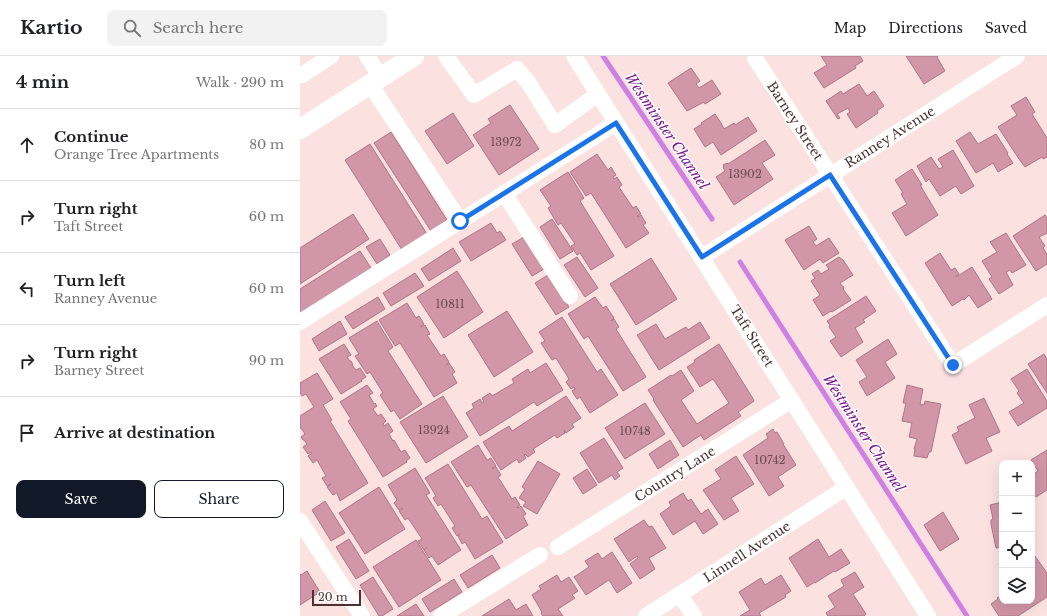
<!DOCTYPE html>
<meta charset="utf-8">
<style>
body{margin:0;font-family:"Libre Baskerville",serif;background:#f2f2f2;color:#202124}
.controls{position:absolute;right:12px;bottom:12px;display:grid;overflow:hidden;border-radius:8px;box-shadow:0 4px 16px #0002}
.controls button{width:36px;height:36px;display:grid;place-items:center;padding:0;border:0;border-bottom:1px solid #e0e0e0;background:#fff;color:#202124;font:20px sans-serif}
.scale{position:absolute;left:12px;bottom:10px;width:49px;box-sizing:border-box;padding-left:4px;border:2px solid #4b3131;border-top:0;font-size:11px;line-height:14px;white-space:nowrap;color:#4b3131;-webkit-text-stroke:3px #fff;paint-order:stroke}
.stop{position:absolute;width:12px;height:12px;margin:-9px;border:3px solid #1a73e8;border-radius:50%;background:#fff}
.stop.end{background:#1a73e8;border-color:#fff;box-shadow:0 1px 4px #0008}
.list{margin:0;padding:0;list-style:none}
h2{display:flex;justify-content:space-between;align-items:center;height:52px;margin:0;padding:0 16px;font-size:17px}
h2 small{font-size:13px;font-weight:400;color:#757577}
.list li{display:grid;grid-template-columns:26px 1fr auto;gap:12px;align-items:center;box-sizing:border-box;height:72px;padding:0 16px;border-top:1px solid #e0e0e0}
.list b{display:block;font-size:15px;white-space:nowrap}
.list p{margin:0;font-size:13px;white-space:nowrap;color:#757577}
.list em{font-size:13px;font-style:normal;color:#757577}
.actions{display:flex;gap:8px;padding:12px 16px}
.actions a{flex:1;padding:9px 0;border:1px solid #111827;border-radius:8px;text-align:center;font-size:14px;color:#111827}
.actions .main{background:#111827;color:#fff}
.icon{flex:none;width:22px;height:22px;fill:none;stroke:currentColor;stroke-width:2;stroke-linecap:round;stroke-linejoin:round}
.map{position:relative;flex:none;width:747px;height:560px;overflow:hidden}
header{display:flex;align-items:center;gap:24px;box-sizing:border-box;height:56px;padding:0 20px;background:#fff;border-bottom:1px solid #e0e0e0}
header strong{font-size:19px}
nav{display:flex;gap:22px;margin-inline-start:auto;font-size:14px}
.search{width:280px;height:36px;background:#f2f2f2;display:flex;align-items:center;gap:10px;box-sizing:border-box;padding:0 14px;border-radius:8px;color:#757577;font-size:15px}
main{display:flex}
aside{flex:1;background:#fff}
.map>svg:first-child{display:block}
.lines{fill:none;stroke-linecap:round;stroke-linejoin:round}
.stream{stroke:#ce81e3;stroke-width:5}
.building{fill:#d196a8;stroke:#ae7587}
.minor{stroke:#fff;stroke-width:16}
.major{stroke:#fff;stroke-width:20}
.route{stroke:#1a73e8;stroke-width:5}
.labels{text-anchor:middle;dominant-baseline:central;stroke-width:3;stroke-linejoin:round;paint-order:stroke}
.number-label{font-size:11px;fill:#6c4a4f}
.street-label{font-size:13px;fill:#4b3131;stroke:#fff}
.water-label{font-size:14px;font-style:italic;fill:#77148e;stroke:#fff}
</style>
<header>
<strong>Kartio</strong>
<div class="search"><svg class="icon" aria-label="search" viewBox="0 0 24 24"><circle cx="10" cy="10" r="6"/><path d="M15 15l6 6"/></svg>Search here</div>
<nav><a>Map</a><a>Directions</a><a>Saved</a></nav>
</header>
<main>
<aside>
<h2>4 min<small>Walk · 290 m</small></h2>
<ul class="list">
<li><svg class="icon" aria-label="ahead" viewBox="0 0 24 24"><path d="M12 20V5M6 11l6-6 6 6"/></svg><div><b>Continue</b><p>Orange Tree Apartments</p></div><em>80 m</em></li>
<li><svg class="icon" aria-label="right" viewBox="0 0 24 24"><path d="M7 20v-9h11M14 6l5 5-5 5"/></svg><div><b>Turn right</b><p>Taft Street</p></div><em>60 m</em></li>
<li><svg class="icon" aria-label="left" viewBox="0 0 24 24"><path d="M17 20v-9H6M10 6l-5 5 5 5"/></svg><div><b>Turn left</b><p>Ranney Avenue</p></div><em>60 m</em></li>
<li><svg class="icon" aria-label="right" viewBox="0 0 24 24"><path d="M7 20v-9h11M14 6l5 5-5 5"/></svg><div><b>Turn right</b><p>Barney Street</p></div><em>90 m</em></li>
<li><svg class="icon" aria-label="arrive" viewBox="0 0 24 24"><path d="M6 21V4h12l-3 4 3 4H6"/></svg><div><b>Arrive at destination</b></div></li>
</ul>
<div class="actions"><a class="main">Save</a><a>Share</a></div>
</aside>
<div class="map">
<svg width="747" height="560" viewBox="0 0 747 560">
<rect width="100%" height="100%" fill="#fce1e1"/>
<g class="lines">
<!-- stream -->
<g class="stream">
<path d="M303 0 412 163"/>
<path d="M440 206 667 560"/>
</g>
</g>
<!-- building -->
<g class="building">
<path d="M521 0H560L563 5 555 10 556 12 524 32 514 17 527 9Z"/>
<path d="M606 0H638L637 1 645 15 624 28Z"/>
<path d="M391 12 400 25 396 28 399 32 412 24 421 38 405 48 404 46 387 55 368 27Z"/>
<path d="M559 28 567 40 574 35 584 50 577 55 578 57 556 72 547 58 550 56 548 52 537 58 540 62 538 63 526 45 541 35 543 38Z"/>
<path d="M726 41 735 56 732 58 747 82V101L743 103 742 101 725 111 719 103 698 71 717 59 711 50Z"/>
<path d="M210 49 239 93 199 119 173 79 191 67 188 63Z"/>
<path d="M153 57 174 90 147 108 125 75Z"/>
<path d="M415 58 421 67 424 73 434 67 435 69 448 61 457 75 421 99 413 86 405 91 394 73 402 68 401 67Z"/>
<path d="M91 76 147 164 131 175 74 87Z"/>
<path d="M670 76 678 88 696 78 708 97 707 98 713 107 698 116 693 107 676 117 656 85Z"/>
<path d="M465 84 475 99 462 107 473 123 434 149 416 121 425 115 423 111H424L423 109 427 107 428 108Z"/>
<path d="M70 88 127 178 102 194 45 104Z"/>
<path d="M653 94 674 130 661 138 656 130 640 140 629 123 626 126 617 110 631 101 639 113 643 111 638 103Z"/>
<path d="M297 98 308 114 311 111 316 119 313 121 314 123 317 121 322 129 319 131 333 152 336 150 341 158 337 160 338 161 341 159 346 167 343 169 349 177 326 192 291 137 286 140 270 116Z"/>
<path d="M612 113 622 129H620L638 159 606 180 592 157 607 148 601 138 603 137 595 124Z"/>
<path d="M268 116 284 142 280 145 314 200 291 214 280 197 277 199 271 190 275 188 261 167 258 169 248 152 251 150 240 134Z"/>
<path d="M53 158 69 183 0 228V192Z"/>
<path d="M745 159 747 162V177L739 181 745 190 743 192 747 198V208L736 215 713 180Z"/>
<path d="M252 163 273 195 260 203 240 171Z"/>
<path d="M191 167 197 177 200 175 206 184 171 205 159 186Z"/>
<path d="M509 170 517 183 513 186 516 190 529 182 539 197 523 207 520 203 504 214 485 184Z"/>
<path d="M706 177 726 209 712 217 710 214 706 216 713 229 699 238 689 223 692 221 682 205 697 196 690 186Z"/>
<path d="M224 181 244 213 232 220 212 188Z"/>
<path d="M80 183 90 199 77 208 66 191Z"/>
<path d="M153 192 161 205 129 225 121 213Z"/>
<path d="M60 195 71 212 0 257V233Z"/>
<path d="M640 197 651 214 655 212 659 218 656 220V221L672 211 692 243 678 252 669 239 664 244 663 243 652 250 625 207Z"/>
<path d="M277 201 298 232 285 241 264 209Z"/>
<path d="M539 201 543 204 553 219 540 227 542 230H543L544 232 543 233 551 244 532 256 531 255 523 260 513 244 520 239 511 225 515 222 512 218 518 214 521 218 529 213 526 209Z"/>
<path d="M351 202 377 243 336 269 310 228Z"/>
<path d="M157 215 183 256 144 282 117 241Z"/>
<path d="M115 217 124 230 91 250 83 237Z"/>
<path d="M248 219 269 251 256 259 235 227Z"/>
<path d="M566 240 576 255 563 264 565 266 555 272 563 286 541 301 530 285 536 281 529 271 530 269 527 265Z"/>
<path d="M78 241 85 253 53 273 45 261Z"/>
<path d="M295 241 303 252 306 250 314 262 311 265 314 263 319 271 316 273 346 321 323 335 288 280 284 283 268 258Z"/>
<path d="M107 247 116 262 119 260 124 268 121 270V271L125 269 130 278 127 279 141 300 144 298 149 306 146 309 149 307 155 316 152 318 157 327 134 341 100 287 95 290 79 264Z"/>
<path d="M207 255 233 296 194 321 168 279Z"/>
<path d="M262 261 297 316 301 313 318 339 290 357 280 341 277 343 272 335 275 333 274 331 271 333 266 326 269 323 256 302 252 304 241 287 245 285 239 276Z"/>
<path d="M40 265 47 278 19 295 12 283Z"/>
<path d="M77 265 93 291 88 295 122 348 100 363 94 354 91 356 80 339 83 337 70 316 67 318 55 300 59 298 49 282Z"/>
<path d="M400 266 410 282 359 314 337 279 356 268 365 283 386 271 388 274Z"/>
<path d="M588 283 597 298 585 306 595 322 567 340 559 326 567 321 556 304Z"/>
<path d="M44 288 51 299 47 301 50 305H51L53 309H52L56 314 60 312 66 321 61 324 62 325 41 338 19 303Z"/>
<path d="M419 288 452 341 454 345 438 356 441 360 404 384 401 379 383 391 353 344 354 343 348 334 371 319 372 320 381 314 394 335 381 344 397 368 429 347 413 323 400 331 387 311 395 306 394 304Z"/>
<path d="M744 298 747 303V337L728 308Z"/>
<path d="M246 307 263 334 237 350 234 346 180 380 166 357 174 352 172 348 180 343 182 347 184 346 182 342 190 337 192 340 214 327 212 323 228 313 230 317Z"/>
<path d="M727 313 747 345V352L718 370 709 356 724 347 717 337 719 335 711 323Z"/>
<path d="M17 317 33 343 23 349 32 364 30 365 68 427 40 445 37 437 33 439 27 431 31 428 27 430 22 422 26 420 17 404 13 407 8 400 12 397 11 396 8 398 3 391 7 388 4 384H3L1 381 5 378 1 372 0 373V360L14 351 6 338 2 340 0 337V332L1 331 0 327Z"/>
<path d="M67 329 73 337 69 339 74 348 75 347 77 350 73 353 78 360 81 358 86 365 83 368 84 370 88 367 93 375 89 378 93 385 94 384 101 396 105 394 110 402 106 405 107 406 83 421 48 365 51 363 40 346Z"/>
<path d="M607 329 623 333 620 348 624 349 625 345 641 348 631 396H629L627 402 614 400 615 393H614L617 383 609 381 612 367 602 365 606 347H603Z"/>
<path d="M143 340 168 381 126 407 100 366Z"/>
<path d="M266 340 281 362 272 368 274 371 266 377 264 374 265 377 257 382 255 379 233 393 235 396 228 401 225 398 224 399 226 402 219 407 217 403 201 414 183 386 209 370 212 375Z"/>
<path d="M684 342 700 376 686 382 692 395 666 408 652 379 659 375 657 371 675 362 669 349Z"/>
<path d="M345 347 365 378 325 403 305 372Z"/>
<path d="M473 373 475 377 477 376 484 388H483L496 409 478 421 484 430 469 440 443 399 468 382 466 378Z"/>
<path d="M304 382 323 412 317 416 320 420 315 424 312 419 299 427 280 397Z"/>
<path d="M370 384 379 399 358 413 349 398Z"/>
<path d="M178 389 187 404 191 402 196 410 192 412 193 413 196 411 201 419 198 421 212 443 215 441 220 449 217 451 218 452 221 450 226 458 223 460 228 469 206 483 171 429 167 431 151 406Z"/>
<path d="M747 394V434L736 441 732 435V419L738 415 731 404Z"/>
<path d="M436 400 454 428 431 442 439 455 424 464 403 434 421 423 415 414Z"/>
<path d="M238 405 260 418 237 458 223 450 226 446 219 442 225 433 222 431Z"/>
<path d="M148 408 182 463 187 460 203 486 175 503 165 486 162 488 158 480 160 478 157 480 152 472 155 470 141 448 138 450 133 442 136 440 125 422Z"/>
<path d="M115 412 130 437 126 439 161 494 138 509 132 500 129 502 124 494 127 491 124 494 118 485 122 483 108 462 105 464 99 455 103 453 102 452 99 454 94 447 97 444 88 429Z"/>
<path d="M287 413 297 429 283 438 273 422Z"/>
<path d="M79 431 105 473 65 498 39 457Z"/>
<path d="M383 437 388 445 391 443 401 458 408 453 418 468 403 478 395 465 373 479 360 458 371 450 369 446Z"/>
<path d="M25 445 45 477 31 485 12 454Z"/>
<path d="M702 446V491L696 492 691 468V464L693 463 690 449Z"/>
<path d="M643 456 659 483 640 495 624 469Z"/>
<path d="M344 464 349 471 352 470 366 492 349 502 355 513 340 523 330 508 338 502 337 500 329 506 314 483Z"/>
<path d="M49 483 69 515 56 523 36 491Z"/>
<path d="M518 483 529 501 541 493 550 507 535 516 534 515 515 527V526L507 531 489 502Z"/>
<path d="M116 484 141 524 99 551 73 511Z"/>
<path d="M312 496 332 527 317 537 309 524 286 539 274 521 289 511 285 505 298 497 302 503Z"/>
<path d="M732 496 747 517V541L718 560H699L691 548 698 543 697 542 702 539V545H732Z"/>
<path d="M192 499 200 512 168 532 160 519Z"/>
<path d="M7 515 20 536 0 549V518L1 519Z"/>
<path d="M555 516 564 531 553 538 566 558 564 560H528L526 557 535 551 528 540 544 530 541 524Z"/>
<path d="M257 519 261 526 269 521 278 535 272 539 275 542 258 553 263 560H243L241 557 242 556 232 539 241 533 239 530Z"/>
<path d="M481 519 491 535 485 539 486 541 459 557 461 560H440L450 554 439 536 461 522 465 529Z"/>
<path d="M73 521 93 553 82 560H79L60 529Z"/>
<path d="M154 523 162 536 130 556 122 543Z"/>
<path d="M209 543 216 554 226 548 233 560H182Z"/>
<path d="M116 548 124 560H97Z"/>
</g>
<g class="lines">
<!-- minor -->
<g class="minor">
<path d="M67 0 81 22"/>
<path d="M146 0 174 39 217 13 228 26 255 69 298 38"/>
<path d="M274 0 628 560"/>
<path d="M455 2 653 309 747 249"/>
<path d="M0 18 2 19 31 0"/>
<path d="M70 28 160 165"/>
<path d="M204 137 270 240"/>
<path d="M402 201 717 0"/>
<path d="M0 266 316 67"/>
<path d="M0 465 62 560"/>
<path d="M258 491 492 344"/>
<path d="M380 539 394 560"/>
<path d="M141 560 240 499"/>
<path d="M346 560 547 431"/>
</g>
<!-- major -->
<path class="major" d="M0 73 114 0"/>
</g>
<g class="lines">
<!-- route -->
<path class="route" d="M160 165 316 67 402 201 530 119 653 309"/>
</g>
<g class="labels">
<!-- number labels -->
<g class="number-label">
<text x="206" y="86">13972</text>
<text x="445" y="118">13902</text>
<text x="150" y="248">10811</text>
<text x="134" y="374">13924</text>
<text x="335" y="375">10748</text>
<text x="470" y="404">10742</text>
</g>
<!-- street labels -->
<g class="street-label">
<text transform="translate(495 65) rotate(57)">Barney Street</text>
<text transform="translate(590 81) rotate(-32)">Ranney Avenue</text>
<text transform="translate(452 280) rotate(58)">Taft Street</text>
<text transform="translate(375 418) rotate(-32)">Country Lane</text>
<text transform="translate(447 496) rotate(-33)">Linnell Avenue</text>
</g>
<!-- water labels -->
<g class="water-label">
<text transform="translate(367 75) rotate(56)">Westminster Channel</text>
<text transform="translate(564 377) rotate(57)">Westminster Channel</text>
</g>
</g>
</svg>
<div class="controls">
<button>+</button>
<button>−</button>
<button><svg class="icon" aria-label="locate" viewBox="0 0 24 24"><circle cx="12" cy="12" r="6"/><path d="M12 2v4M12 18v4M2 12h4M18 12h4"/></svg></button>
<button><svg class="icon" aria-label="layers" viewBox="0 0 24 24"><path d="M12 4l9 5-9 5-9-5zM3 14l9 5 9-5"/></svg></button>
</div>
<div class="scale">20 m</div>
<div class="stop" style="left:160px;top:165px"></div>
<div class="stop end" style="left:653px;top:309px"></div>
</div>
</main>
